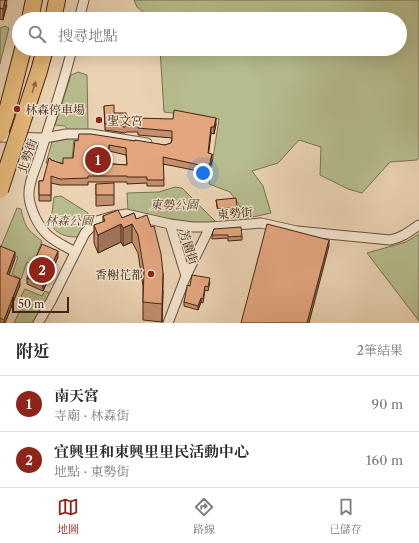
<!DOCTYPE html>
<html lang="zh-TW">
<meta charset="utf-8">
<style>
body{margin:0;font-family:"Libre Caslon Text","Noto Serif TC",serif;background:#f2f2f3;color:#2b2b33}
.scale{position:absolute;left:12px;bottom:10px;width:57px;box-sizing:border-box;padding-left:4px;border:2px solid #432617;border-top:0;font-size:11px;line-height:14px;white-space:nowrap;color:#432617;-webkit-text-stroke:3px #f1e2cd;paint-order:stroke}
.you{position:absolute;left:203px;top:173px;width:14px;height:14px;margin:-10px;border:3px solid #fff;border-radius:50%;background:#1a73e8;box-shadow:0 0 0 6px #1a73e833}
.badge{display:grid;place-items:center;width:26px;height:26px;border-radius:50%;background:#8f2418;color:#fff;font-size:13px;font-weight:700}
.pin{position:absolute;translate:-50% -50%;border:2px solid #fff;box-shadow:0 1px 4px #0006}
.list{margin:0;padding:0;list-style:none}
h2{display:flex;justify-content:space-between;align-items:center;height:52px;margin:0;padding:0 16px;font-size:17px}
h2 small{font-size:13px;font-weight:400;color:#7c7c81}
.list li{display:grid;grid-template-columns:26px 1fr auto;gap:12px;align-items:center;box-sizing:border-box;height:56px;padding:0 16px;border-top:1px solid #e1e1e2}
.list b{display:block;font-size:15px;white-space:nowrap}
.list p{margin:0;font-size:13px;white-space:nowrap;color:#7c7c81}
.list em{font-size:13px;font-style:normal;color:#7c7c81}
.icon{flex:none;width:22px;height:22px;fill:none;stroke:currentColor;stroke-width:2;stroke-linecap:round;stroke-linejoin:round}
.map{position:relative;flex:none;width:419px;height:323px;overflow:hidden}
.search{position:absolute;background:#fff;box-shadow:0 4px 16px #0002;left:12px;right:12px;top:12px;height:44px;display:flex;align-items:center;gap:10px;box-sizing:border-box;padding:0 14px;border-radius:22px;color:#7c7c81;font-size:15px}
.sheet{height:164px;background:#fff}
nav{display:flex;justify-content:space-around;align-items:center;box-sizing:border-box;height:56px;border-top:1px solid #e1e1e2;background:#fff;font-size:11px;color:#7c7c81}
nav a{display:grid;justify-items:center;gap:2px}
nav .on{color:#8f2418}
.map>svg:first-child{display:block}
.green{fill:#b6bc8d;stroke:#7c7152}
.lines{fill:none;stroke-linecap:round;stroke-linejoin:round}
.street-casing{stroke:#6d513e;stroke-width:11}
.highway-casing{stroke:#432617;stroke-width:18}
.street{stroke:#f1e2cd;stroke-width:9}
.highway{stroke:#e5b979;stroke-width:16}
.highway-bridge-casing{stroke:#432617;stroke-width:18;stroke-linecap:butt}
.highway-bridge{stroke:#e5b979;stroke-width:16}
.wall{fill:#c38f6c;stroke:#432617;fill-rule:evenodd}
.shaded-wall{fill:#9f7458;stroke:#432617}
.building{fill:#e3a67e;stroke:#432617;fill-rule:evenodd}
.oneway{fill:#8c6843}
.poi-dot{fill:#8f2418;stroke:#f1e2cd;stroke-width:1.5}
.labels{text-anchor:middle;dominant-baseline:central;stroke-width:3;stroke-linejoin:round;paint-order:stroke}
.poi-label{font-size:12px;fill:#432617;stroke:#f1e2cd;text-anchor:start}
.street-label{font-size:12px;fill:#432617;stroke:#f1e2cd}
.park-label{font-size:12px;font-style:italic;fill:#5a442f;stroke:#f1e2cd}
</style>
<div class="map">
<svg width="419" height="323" viewBox="0 0 419 323">
<rect width="100%" height="100%" fill="#ead2b2"/>
<filter id="stains"><feTurbulence type="fractalNoise" baseFrequency=".005" numOctaves="4"/><feColorMatrix values="0 0 0 0 .2 0 0 0 0 .09 0 0 0 0 .02 0 0 0 .5 -.17"/></filter>
<radialGradient id="worn" r=".72"><stop offset=".6" stop-color="#630" stop-opacity="0"/><stop offset="1" stop-color="#630" stop-opacity=".3"/></radialGradient>
<!-- green -->
<g class="green">
<path d="M134 0H419V158L417 160 390 162 362 193 348 189 320 175 321 147 299 140 278 163 252 171 263 186 271 213 248 218 230 192 209 184 219 119 164 112 160 49H400V19H152L137 7Z"/>
<path d="M5 26 9 28 0 64V28Z"/>
<path d="M78 72 87 75 88 129 86 131 68 130 65 126 55 125 71 75Z"/>
<path d="M74 138 72 160 57 163H46L52 142Z"/>
<path d="M175 187 182 188 217 223C187 226 157 217 128 210L127 193 159 192Z"/>
<path d="M61 196 88 213 89 219 77 237C63 237 55 233 48 220L52 213 54 197Z"/>
<path d="M17 208 21 209C25 228 28 230 42 241L33 265 27 262 21 279 12 274 18 257 0 249Z"/>
<path d="M419 234V321L367 253 406 242Z"/>
<path d="M25 289 42 296 45 291 50 293 34 320 31 323H14L25 299 21 296Z"/>
</g>
<g class="lines">
<!-- street casing -->
<g class="street-casing">
<g id="street">
<path d="M79 19 84 0"/>
<path d="M72 49C63 86 50 122 39 158 35 170 28 183 29 196 29 203 32 210 35 217 45 238 56 241 75 252"/>
<path d="M0 137 45 138 66 134H91L147 143"/>
<path d="M186 276 210 227"/>
<path d="M38 323 51 301 85 233 97 221 114 216 126 214 170 224 193 227H210L261 223 297 231 390 240C401 238 409 232 419 225"/>
<path d="M168 323 186 276 170 224"/>
</g>
</g>
<!-- highway casing -->
<g class="highway-casing">
<g id="highway">
<path d="M30 19 34 0"/>
<path d="M53 19 57 0"/>
<path d="M0 133 6 115 23 49"/>
</g>
</g>
<!-- street -->
<use href="#street" class="street"/>
<!-- highway -->
<use href="#highway" class="highway"/>
<!-- highway-bridge casing -->
<g class="highway-bridge-casing">
<path id="highway-bridge" d="M0 190 39 71 45 49"/>
</g>
<!-- highway-bridge -->
<use href="#highway-bridge" class="highway-bridge"/>
</g>
<!-- wall -->
<g class="wall">
<path d="M0 0 7 5 3 20 0 19Z"/>
<path d="M104 106 114 113 126 116 137 118 216 124 214 134 211 133 208 153 212 160 209 173 163 164 164 186H147V183L127 184V182H88V185H60L51 183V201H39V181H43L51 160 63 164 73 158 78 141H135L165 145 171 143 172 138 138 135V132H126L125 133 105 130ZM109 151 126 155 127 165 112 164 108 161Z"/>
<path d="M96 184 114 195V205L96 206Z"/>
<path d="M216 200 237 207V211L218 213Z"/>
<path d="M134 213 163 291 162 322 143 320V286L138 253 132 242 123 246 121 242 98 253 94 243V225L103 222V216L122 218Z"/>
<path d="M214 229 242 236V240L228 241V238L212 239V235Z"/>
<path d="M0 246 15 258 9 275 20 285 5 323H0Z"/>
<path d="M58 257 43 291 27 284V278Z"/>
<path d="M210 282 208 291 205 290 203 303 201 302 198 310 184 306V302L190 286Z"/>
</g>
<!-- shaded-wall -->
<g class="shaded-wall">
<path d="M5 0H7L3 20V9Z"/>
<path d="M216 118V124L214 134V127Z"/>
<path d="M211 127V133L208 159V153Z"/>
<path d="M109 145V151L107 167V161Z"/>
<path d="M212 154V160L209 173V167Z"/>
<path d="M121 224V242L98 253V235Z"/>
<path d="M132 224V242L123 246V228Z"/>
<path d="M329 240V246L309 323H307Z"/>
<path d="M58 251V257L43 291V285Z"/>
<path d="M15 252V258L7 280V274Z"/>
<path d="M163 273V291L162 322V304Z"/>
<path d="M20 279V285L5 323H4V320Z"/>
<path d="M201 298V302L198 310V306Z"/>
</g>
<!-- building -->
<g class="building">
<path d="M0 0H5L3 9 0 8Z"/>
<path d="M114 105V113H126V116L137 118 173 119 174 110 216 118 214 127H211L208 153 212 154 209 167 163 157 164 180H147V177H127V176H88V178L60 179 51 176V195H39V181H43L49 158 51 159V160L63 164V158H73L75 140 78 141 79 134H91L135 141V140L165 145 171 143 172 140V131L138 128V126L126 125 125 127 105 124 104 106ZM109 145 126 148 127 165 112 164V161H107Z"/>
<path d="M114 183V195H96V184Z"/>
<path d="M236 198 237 207 218 209 216 200Z"/>
<path d="M118 210 122 218 134 213 136 219 147 215 151 227 154 226 161 254 163 273 162 304 143 302 144 271 138 235 132 224 123 228 121 224 98 235 94 225 105 221 103 216Z"/>
<path d="M267 224 329 240 307 323H241Z"/>
<path d="M241 227 242 236 228 237V235H212L214 229Z"/>
<path d="M42 244 58 251 43 285 27 278Z"/>
<path d="M0 246 15 252 7 274 20 279 4 320 0 318Z"/>
<path d="M192 275 210 278 208 287 205 286 203 299 201 298 198 306 184 302 187 287V285L190 286Z"/>
</g>
<!-- one-way arrows -->
<defs><path id="oneway-solid" d="M-6-.8H1V-3.2L6.5 0L1 3.2V.8H-6Z"/></defs>
<use class="oneway" href="#oneway-solid" transform="translate(34 87) rotate(-72)"/>
<!-- markers -->
<g class="poi-dot">
<circle cx="17" cy="109" r="4"/>
<circle cx="99" cy="120" r="4"/>
<circle cx="151" cy="274" r="4"/>
</g>
<g class="labels">
<!-- poi labels -->
<g class="poi-label">
<text x="25" y="109">林森停車場</text>
<text x="107" y="120">聖文宮</text>
<text x="143" y="274" text-anchor="end">香榭花都</text>
</g>
<!-- street labels -->
<g class="street-label">
<text transform="translate(27 156) rotate(-72)">北勢街</text>
<text transform="translate(235 213) rotate(-5)">東勢街</text>
<text transform="translate(189 247) rotate(72)">芳園街</text>
</g>
<!-- park labels -->
<g class="park-label">
<text x="174" y="204">東勢公園</text>
<text x="69" y="220">林森公園</text>
</g>
</g>
<rect width="100%" height="100%" filter="url(#stains)"/>
<rect width="100%" height="100%" fill="url(#worn)"/>
</svg>
<div class="scale">50 m</div>
<div class="you"></div>
<div class="pin badge" style="left:98px;top:160px">1</div>
<div class="pin badge" style="left:42px;top:270px">2</div>
<div class="search"><svg class="icon" aria-label="search" viewBox="0 0 24 24"><circle cx="10" cy="10" r="6"/><path d="M15 15l6 6"/></svg>搜尋地點</div>
</div>
<section class="sheet">
<h2>附近<small>2筆結果</small></h2>
<ul class="list">
<li><span class="badge">1</span><div><b>南天宮</b><p>寺廟 · 林森街</p></div><em>90 m</em></li>
<li><span class="badge">2</span><div><b>宜興里和東興里里民活動中心</b><p>地點 · 東勢街</p></div><em>160 m</em></li>
</ul>
</section>
<nav>
<a class="on"><svg class="icon" aria-label="map" viewBox="0 0 24 24"><path d="M3 6l6-2 6 2 6-2v14l-6 2-6-2-6 2zM9 4v14M15 6v14"/></svg>地圖</a>
<a><svg class="icon" aria-label="directions" viewBox="0 0 24 24"><path d="M12 3l9 9-9 9-9-9zM9 14v-3h6M13 9l2 2-2 2"/></svg>路線</a>
<a><svg class="icon" aria-label="saved" viewBox="0 0 24 24"><path d="M7 4h10v16l-5-4-5 4z"/></svg>已儲存</a>
</nav>
